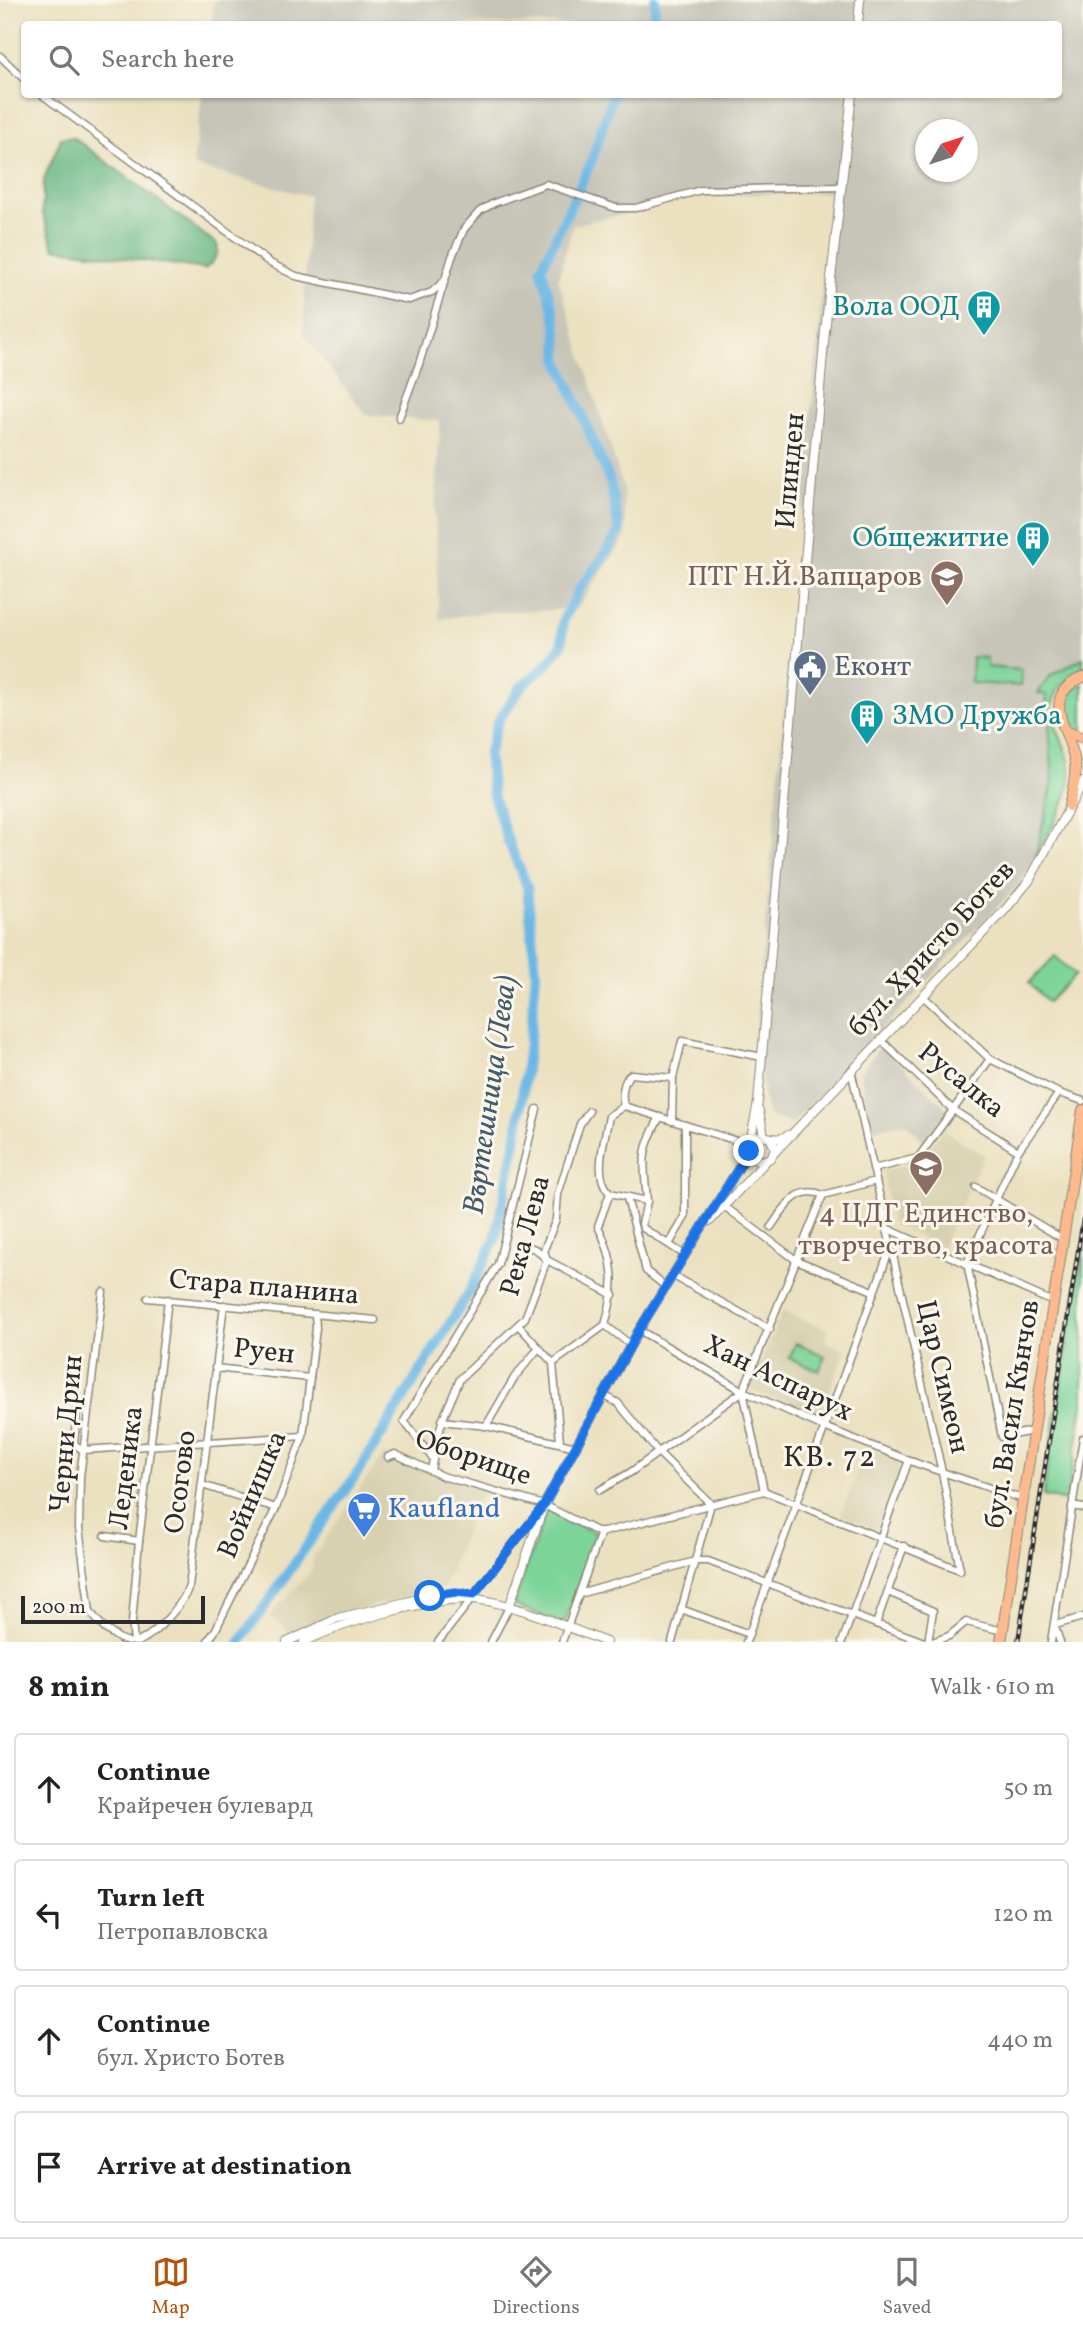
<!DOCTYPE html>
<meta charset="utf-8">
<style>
body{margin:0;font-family:Vollkorn,serif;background:#f2f2f2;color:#222}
.compass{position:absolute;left:915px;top:119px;width:63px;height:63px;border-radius:50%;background:#fff;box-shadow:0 2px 5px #0004;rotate:51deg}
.scale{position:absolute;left:21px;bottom:18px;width:184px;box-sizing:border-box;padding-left:7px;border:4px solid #2b2b2b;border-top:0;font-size:19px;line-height:24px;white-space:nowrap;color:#2b2b2b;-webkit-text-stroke:5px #fbf7ec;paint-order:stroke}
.stop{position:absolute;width:21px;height:21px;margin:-16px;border:5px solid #1a73e8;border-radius:50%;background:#fff}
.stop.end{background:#1a73e8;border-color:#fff;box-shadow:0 2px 7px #0008}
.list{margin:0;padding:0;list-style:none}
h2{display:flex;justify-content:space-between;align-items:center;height:91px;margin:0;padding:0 28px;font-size:30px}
h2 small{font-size:23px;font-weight:400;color:#767676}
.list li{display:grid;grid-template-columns:46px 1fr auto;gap:21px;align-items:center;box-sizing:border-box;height:112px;margin:0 14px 14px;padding:0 14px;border:2px solid #e0e0e0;border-radius:7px}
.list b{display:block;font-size:26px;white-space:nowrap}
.list p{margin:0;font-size:23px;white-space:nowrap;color:#767676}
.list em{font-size:23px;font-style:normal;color:#767676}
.icon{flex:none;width:38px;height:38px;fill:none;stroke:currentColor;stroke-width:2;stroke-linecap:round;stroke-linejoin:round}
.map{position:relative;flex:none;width:1083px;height:1642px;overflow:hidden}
.search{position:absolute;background:#fff;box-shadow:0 2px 5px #0004;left:21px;right:21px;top:21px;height:77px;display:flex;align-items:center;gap:18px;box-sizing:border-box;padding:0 24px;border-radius:7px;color:#767676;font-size:26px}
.sheet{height:595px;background:#fff}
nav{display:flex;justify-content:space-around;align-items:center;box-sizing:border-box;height:98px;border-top:2px solid #e0e0e0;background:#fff;font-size:19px;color:#767676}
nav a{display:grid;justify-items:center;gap:4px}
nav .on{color:#b45309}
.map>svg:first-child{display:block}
.built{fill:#d8d1b1}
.industrial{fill:#c6c5b8;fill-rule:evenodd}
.green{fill:#7bd499;stroke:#538062;stroke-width:2}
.forest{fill:#64b681;stroke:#487056;stroke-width:2}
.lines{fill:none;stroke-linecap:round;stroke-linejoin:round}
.river{stroke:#6cb8e5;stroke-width:10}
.minor-casing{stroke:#8b8676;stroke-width:9}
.tertiary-casing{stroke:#8b8676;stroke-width:10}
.primary-casing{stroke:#8b8676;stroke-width:12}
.minor{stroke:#fff;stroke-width:6}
.tertiary{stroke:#fff;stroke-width:8}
.primary{stroke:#fcba8e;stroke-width:10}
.rail-casing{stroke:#2b2b2b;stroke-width:4.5}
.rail{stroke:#fbf7ec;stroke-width:2;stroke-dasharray:5;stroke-linecap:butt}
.route{stroke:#1a73e8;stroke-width:9}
.labels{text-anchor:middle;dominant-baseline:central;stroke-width:6;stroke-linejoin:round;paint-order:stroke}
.culture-label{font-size:28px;fill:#0d838f;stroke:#fbf7ec;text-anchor:end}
.street-label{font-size:28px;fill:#2b2b2b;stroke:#fbf7ec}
.education-label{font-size:28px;fill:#785e54;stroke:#fbf7ec;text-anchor:end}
.service-label{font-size:28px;fill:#4e5e75;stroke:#fbf7ec;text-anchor:start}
.shop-label{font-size:28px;fill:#366cbe;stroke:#fbf7ec;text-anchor:start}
.water-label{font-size:30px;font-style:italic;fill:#425c6c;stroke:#fbf7ec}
.neighbourhood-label{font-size:30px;letter-spacing:2px;fill:#2b2b2b;stroke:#fbf7ec}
</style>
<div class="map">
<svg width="1083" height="1642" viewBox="0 0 1083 1642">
<rect width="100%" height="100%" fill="#fbf7ec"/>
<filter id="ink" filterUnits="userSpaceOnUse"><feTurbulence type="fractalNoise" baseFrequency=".0143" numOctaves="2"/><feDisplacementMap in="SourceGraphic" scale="14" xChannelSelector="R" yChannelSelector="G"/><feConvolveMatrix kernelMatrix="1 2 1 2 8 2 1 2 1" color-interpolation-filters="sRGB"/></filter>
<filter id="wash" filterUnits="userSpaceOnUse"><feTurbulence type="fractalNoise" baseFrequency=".00686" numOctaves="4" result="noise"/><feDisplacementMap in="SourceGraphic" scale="28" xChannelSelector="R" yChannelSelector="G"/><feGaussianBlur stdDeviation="1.57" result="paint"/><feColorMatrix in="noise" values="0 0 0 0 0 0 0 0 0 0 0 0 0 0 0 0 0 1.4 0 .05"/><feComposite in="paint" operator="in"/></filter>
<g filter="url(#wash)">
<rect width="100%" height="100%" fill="#ebe1c0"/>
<!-- built -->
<g class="built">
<path d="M943 1129 984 1155 942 1247 892 1223 882 1170 920 1161Z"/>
<path d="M782 1311 829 1330 825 1342 846 1350 819 1418 750 1390Z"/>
<path d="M866 1447 902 1461 876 1530 841 1515Z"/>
<path d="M384 1453 388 1457 395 1454 484 1488 473 1511 443 1588 348 1612 293 1635 270 1616 311 1571 313 1557Z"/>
</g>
<!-- industrial -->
<g class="industrial">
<path d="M214 0H1083V660L1046 695 1053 782 1035 858 1017 886 792 1124 767 1115 755 1038 831 192 706 196 573 225 558 279 623 487 626 537 577 609 489 612 439 619 435 514 440 421 366 415 303 333 309 196 193 166 202 95 1058 94V24H211ZM926 130H968V172H926Z"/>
<path d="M883 1047 948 1110 925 1142 906 1123 872 1129 860 1072 879 1048Z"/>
</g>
<!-- green -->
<g class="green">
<path d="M972 657 987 658V667L1022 670 1021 686 971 683Z"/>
<path d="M1083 658V671C1062 680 1053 692 1051 714L1048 712 1046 695 1038 693 1050 676Z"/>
<path d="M1083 684V734C1067 727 1065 721 1063 704L1073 689Z"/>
<path d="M1053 719C1058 733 1066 747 1069 761 1077 793 1049 830 1035 858L1053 782 1049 726Z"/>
<path d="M1055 956 1075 975 1048 1002 1029 983Z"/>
<path d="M1083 1245V1405L1067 1501 1043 1496Z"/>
<path d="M796 1343 825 1356 819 1371 789 1358Z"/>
<path d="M547 1509 598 1534 564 1624 513 1605Z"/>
</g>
<!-- forest -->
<path class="forest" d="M73 137 217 244 218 251 213 262 205 269 54 248 42 211 44 179 61 138Z"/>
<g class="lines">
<!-- river -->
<g class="river">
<path d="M647 24 655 14V0"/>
<path d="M240 1642 360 1469 470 1291 495 1240 517 1135 530 1037 536 973 527 886 508 841 493 795 488 755 498 721 521 687 548 664 562 644 563 620 580 588 604 556 619 531 610 481 558 359C560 328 551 299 541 269L592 160 613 94"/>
</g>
</g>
</g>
<g filter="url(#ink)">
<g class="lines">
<!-- minor casing -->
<g class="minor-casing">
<g id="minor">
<path d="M0 56 24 79"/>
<path d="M41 94 270 263 296 276 409 300 432 292 443 282"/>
<path d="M399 418 419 364 452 257 464 229 480 211 494 203 546 184 616 208H636L701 190 841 187"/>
<path d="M923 996 990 1059 1059 1093 1083 1101"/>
<path d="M881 1040 953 1110 1018 1151"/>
<path d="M851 1070 942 1472 960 1570"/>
<path d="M624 1106C621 1096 623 1080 631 1074L673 1078 682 1041 762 1057"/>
<path d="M624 1106 750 1145"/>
<path d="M672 1121 673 1078"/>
<path d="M873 1169 918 1158 990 1059"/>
<path d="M976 1187 1063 1239"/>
<path d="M610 1193 647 1201 642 1224 643 1228 685 1255"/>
<path d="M610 1193C592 1176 605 1139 609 1116L624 1106"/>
<path d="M627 1198 646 1271 665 1286"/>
<path d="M647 1201C644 1161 639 1154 660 1117"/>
<path d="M724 1206 796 1260 873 1291"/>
<path d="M771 1227C784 1208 797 1184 823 1195"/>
<path d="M886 1228 1053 1302"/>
<path d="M671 1241 685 1217V1125"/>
<path d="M527 1246 537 1250 547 1260 613 1295"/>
<path d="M672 1275 770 1329"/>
<path d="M103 1292 80 1477 79 1528 90 1612 105 1629 120 1639 129 1642"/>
<path d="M148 1298 375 1320"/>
<path d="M518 1325 553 1363 560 1442"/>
<path d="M605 1325C616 1287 616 1262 598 1226L610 1193"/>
<path d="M639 1330 743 1391 824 1427 921 1465 1023 1499"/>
<path d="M553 1363 605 1325 631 1345"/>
<path d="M215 1368 310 1378"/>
<path d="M743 1391 764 1491"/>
<path d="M603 1395 618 1403 658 1452 711 1504 672 1642"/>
<path d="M77 1410 74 1444 83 1450 303 1436"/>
<path d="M442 1421 486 1426 576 1447"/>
<path d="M486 1426 514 1378 538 1349"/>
<path d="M1033 1431 1002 1437 967 1263 1018 1151 1059 1093"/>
<path d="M388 1457 395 1454 442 1476 544 1505 600 1533 764 1491 960 1570"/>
<path d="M433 1459 404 1421 498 1264 537 1109"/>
<path d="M431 1469 442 1421 460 1379 525 1318 547 1260 544 1250 556 1219 558 1194 580 1124 589 1111"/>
<path d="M202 1485 276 1508"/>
<path d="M600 1490 631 1472 743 1391 823 1195 876 1181"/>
<path d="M1072 1506 1083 1508"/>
<path d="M105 1536 139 1541"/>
<path d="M888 1592 933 1611 928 1642"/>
<path d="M474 1594 541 1509"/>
<path d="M579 1594 695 1561H708L924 1642"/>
<path d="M681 1609 749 1634"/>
<path d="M876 1624 904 1546"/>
<path d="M1055 1625 1083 1617"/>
<path d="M1055 1627 1060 1642"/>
<path d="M134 1642 132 1622 139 1541 168 1299"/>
<path d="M138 1642C156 1634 183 1605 189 1586L224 1305"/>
<path d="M207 1642 215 1631 276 1508 303 1436 316 1328 315 1314"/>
<path d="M438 1642 471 1600"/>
<path d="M491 1642 509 1607"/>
<path d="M562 1642 601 1532"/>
<path d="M746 1642 891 1246"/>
<path d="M842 1642 909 1460"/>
<path d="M932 1642 949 1636 966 1622 1003 1631"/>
<path d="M1051 1642 1083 1438"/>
</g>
</g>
<!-- tertiary casing -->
<g class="tertiary-casing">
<g id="tertiary">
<path d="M858 24 860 0"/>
<path d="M759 1111 764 1136"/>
<path d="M771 1140 775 1148 771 1158 761 1161 753 1158 749 1147 756 1137C768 1134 775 1143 788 1135"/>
<path d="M750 1143 758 1102 825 331 852 94"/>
<path d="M773 1154 1005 910 1029 881 1083 782"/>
<path d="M710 1221 766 1161"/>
<path d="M509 1607 544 1505 639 1330 749 1151"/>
<path d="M287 1642 338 1618 440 1594 468 1593 481 1600"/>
<path d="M304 1642C343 1622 440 1594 482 1600 524 1607 566 1627 606 1642"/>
</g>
</g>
<!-- primary casing -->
<g class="primary-casing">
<g id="primary">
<path d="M1065 731 1083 738"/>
<path d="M1069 806C1072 792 1077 777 1075 763 1071 731 1037 697 1083 677"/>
<path d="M1001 1642 1083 1110"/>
</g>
</g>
<!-- minor -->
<use href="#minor" class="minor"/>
<!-- tertiary -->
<use href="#tertiary" class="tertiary"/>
<!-- primary -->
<use href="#primary" class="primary"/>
<!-- rail casing -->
<g class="rail-casing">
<path id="rail" d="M1018 1642 1083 1219"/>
</g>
<!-- rail -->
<use href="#rail" class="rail"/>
</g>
</g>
<g class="lines" filter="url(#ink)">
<!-- route -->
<path class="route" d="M430 1596 456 1592 474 1594 544 1505 639 1330 749 1151"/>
</g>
<!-- icons -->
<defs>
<g id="building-pin" transform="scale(1.75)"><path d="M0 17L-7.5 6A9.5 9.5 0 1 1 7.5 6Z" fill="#0f9aa8" stroke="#fbf7ec"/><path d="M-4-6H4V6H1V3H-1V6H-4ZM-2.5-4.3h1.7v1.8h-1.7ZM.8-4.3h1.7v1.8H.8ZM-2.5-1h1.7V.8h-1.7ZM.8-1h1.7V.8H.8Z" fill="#fff"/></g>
<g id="school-pin" transform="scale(1.75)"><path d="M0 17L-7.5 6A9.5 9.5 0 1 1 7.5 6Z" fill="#8d6e63" stroke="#fbf7ec"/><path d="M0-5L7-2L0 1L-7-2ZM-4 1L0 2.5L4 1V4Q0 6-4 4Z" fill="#fff"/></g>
<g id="civic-pin" transform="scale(1.75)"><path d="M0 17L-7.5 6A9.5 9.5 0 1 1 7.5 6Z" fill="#5c6f8a" stroke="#fbf7ec"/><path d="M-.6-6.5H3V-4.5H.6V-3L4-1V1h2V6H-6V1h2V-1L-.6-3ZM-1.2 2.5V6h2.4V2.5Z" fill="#fff"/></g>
<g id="supermarket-pin" transform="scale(1.75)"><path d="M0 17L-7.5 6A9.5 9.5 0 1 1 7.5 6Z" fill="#3f7fe0" stroke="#fbf7ec"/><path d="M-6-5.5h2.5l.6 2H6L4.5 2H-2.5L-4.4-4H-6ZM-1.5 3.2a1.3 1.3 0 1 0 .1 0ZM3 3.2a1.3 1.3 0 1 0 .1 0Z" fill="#fff"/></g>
</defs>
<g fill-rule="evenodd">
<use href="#building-pin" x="984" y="307"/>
<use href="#building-pin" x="1033" y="538"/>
<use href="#school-pin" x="947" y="577"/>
<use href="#civic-pin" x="810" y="667"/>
<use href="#building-pin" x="867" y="716"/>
<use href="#school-pin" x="926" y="1167"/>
<use href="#supermarket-pin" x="364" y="1509"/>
</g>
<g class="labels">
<!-- culture labels -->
<g class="culture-label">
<text x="960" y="307">Вола ООД</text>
<text x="1009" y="538">Общежитие</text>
<text x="892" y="716" text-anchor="start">ЗМО Дружба</text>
</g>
<!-- street labels -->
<g class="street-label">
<text transform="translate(791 471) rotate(-85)">Илинден</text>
<text transform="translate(932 949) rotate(-47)">бул. Христо Ботев</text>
<text transform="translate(961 1081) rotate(39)">Русалка</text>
<text transform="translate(526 1236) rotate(-75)">Река Лева</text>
<text transform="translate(264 1288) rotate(5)">Стара планина</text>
<text transform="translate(264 1352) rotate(6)">Руен</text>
<text transform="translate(942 1377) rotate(77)">Цар Симеон</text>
<text transform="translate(778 1379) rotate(26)">Хан Аспарух</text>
<text transform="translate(1013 1414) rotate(-81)">бул. Васил Кънчов</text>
<text transform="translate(67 1434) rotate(-85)">Черни Дрин</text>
<text transform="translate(473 1458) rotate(19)">Оборище</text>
<text transform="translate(127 1468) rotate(-83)">Леденика</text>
<text transform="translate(181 1482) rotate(-83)">Осогово</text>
<text transform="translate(253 1495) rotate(-67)">Войнишка</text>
</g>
<!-- education labels -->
<g class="education-label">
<text x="922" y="577">ПТГ Н.Й.Вапцаров</text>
<text x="926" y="1214" text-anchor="middle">4 ЦДГ Единство,<tspan x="926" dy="32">творчество, красота</tspan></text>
</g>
<!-- service labels -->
<g class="service-label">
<text x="834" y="667">Еконт</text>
</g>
<!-- shop labels -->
<g class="shop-label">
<text x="388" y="1509">Kaufland</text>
</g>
<!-- water labels -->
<g class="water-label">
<text transform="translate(491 1095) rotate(-82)">Въртешница (Лева)</text>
</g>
<!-- neighbourhood labels -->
<g class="neighbourhood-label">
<text x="830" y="1458">КВ. 72</text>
</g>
</g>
</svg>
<svg class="compass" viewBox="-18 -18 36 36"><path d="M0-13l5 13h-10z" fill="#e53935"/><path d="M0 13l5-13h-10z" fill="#767676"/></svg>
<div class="scale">200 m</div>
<div class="stop" style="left:430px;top:1596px"></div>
<div class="stop end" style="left:749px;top:1151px"></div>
<div class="search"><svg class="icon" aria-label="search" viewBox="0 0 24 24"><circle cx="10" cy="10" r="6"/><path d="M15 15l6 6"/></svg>Search here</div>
</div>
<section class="sheet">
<h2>8 min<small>Walk · 610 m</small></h2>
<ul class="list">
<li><svg class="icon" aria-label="ahead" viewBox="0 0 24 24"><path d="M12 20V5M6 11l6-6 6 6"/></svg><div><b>Continue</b><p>Крайречен булевард</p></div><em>50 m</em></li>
<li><svg class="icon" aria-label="left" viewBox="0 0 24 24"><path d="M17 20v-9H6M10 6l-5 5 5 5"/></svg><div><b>Turn left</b><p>Петропавловска</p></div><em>120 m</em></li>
<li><svg class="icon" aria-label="ahead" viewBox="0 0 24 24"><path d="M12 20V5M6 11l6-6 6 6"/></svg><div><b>Continue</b><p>бул. Христо Ботев</p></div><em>440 m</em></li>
<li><svg class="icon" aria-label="arrive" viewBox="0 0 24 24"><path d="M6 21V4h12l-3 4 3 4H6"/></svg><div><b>Arrive at destination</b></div></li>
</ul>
</section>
<nav>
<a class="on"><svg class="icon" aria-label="map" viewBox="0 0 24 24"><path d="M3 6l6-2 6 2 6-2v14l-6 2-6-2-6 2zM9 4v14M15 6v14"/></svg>Map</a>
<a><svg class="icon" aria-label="directions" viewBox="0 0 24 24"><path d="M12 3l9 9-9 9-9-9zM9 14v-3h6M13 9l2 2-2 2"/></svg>Directions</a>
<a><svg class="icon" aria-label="saved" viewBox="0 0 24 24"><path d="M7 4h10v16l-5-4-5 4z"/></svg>Saved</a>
</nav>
